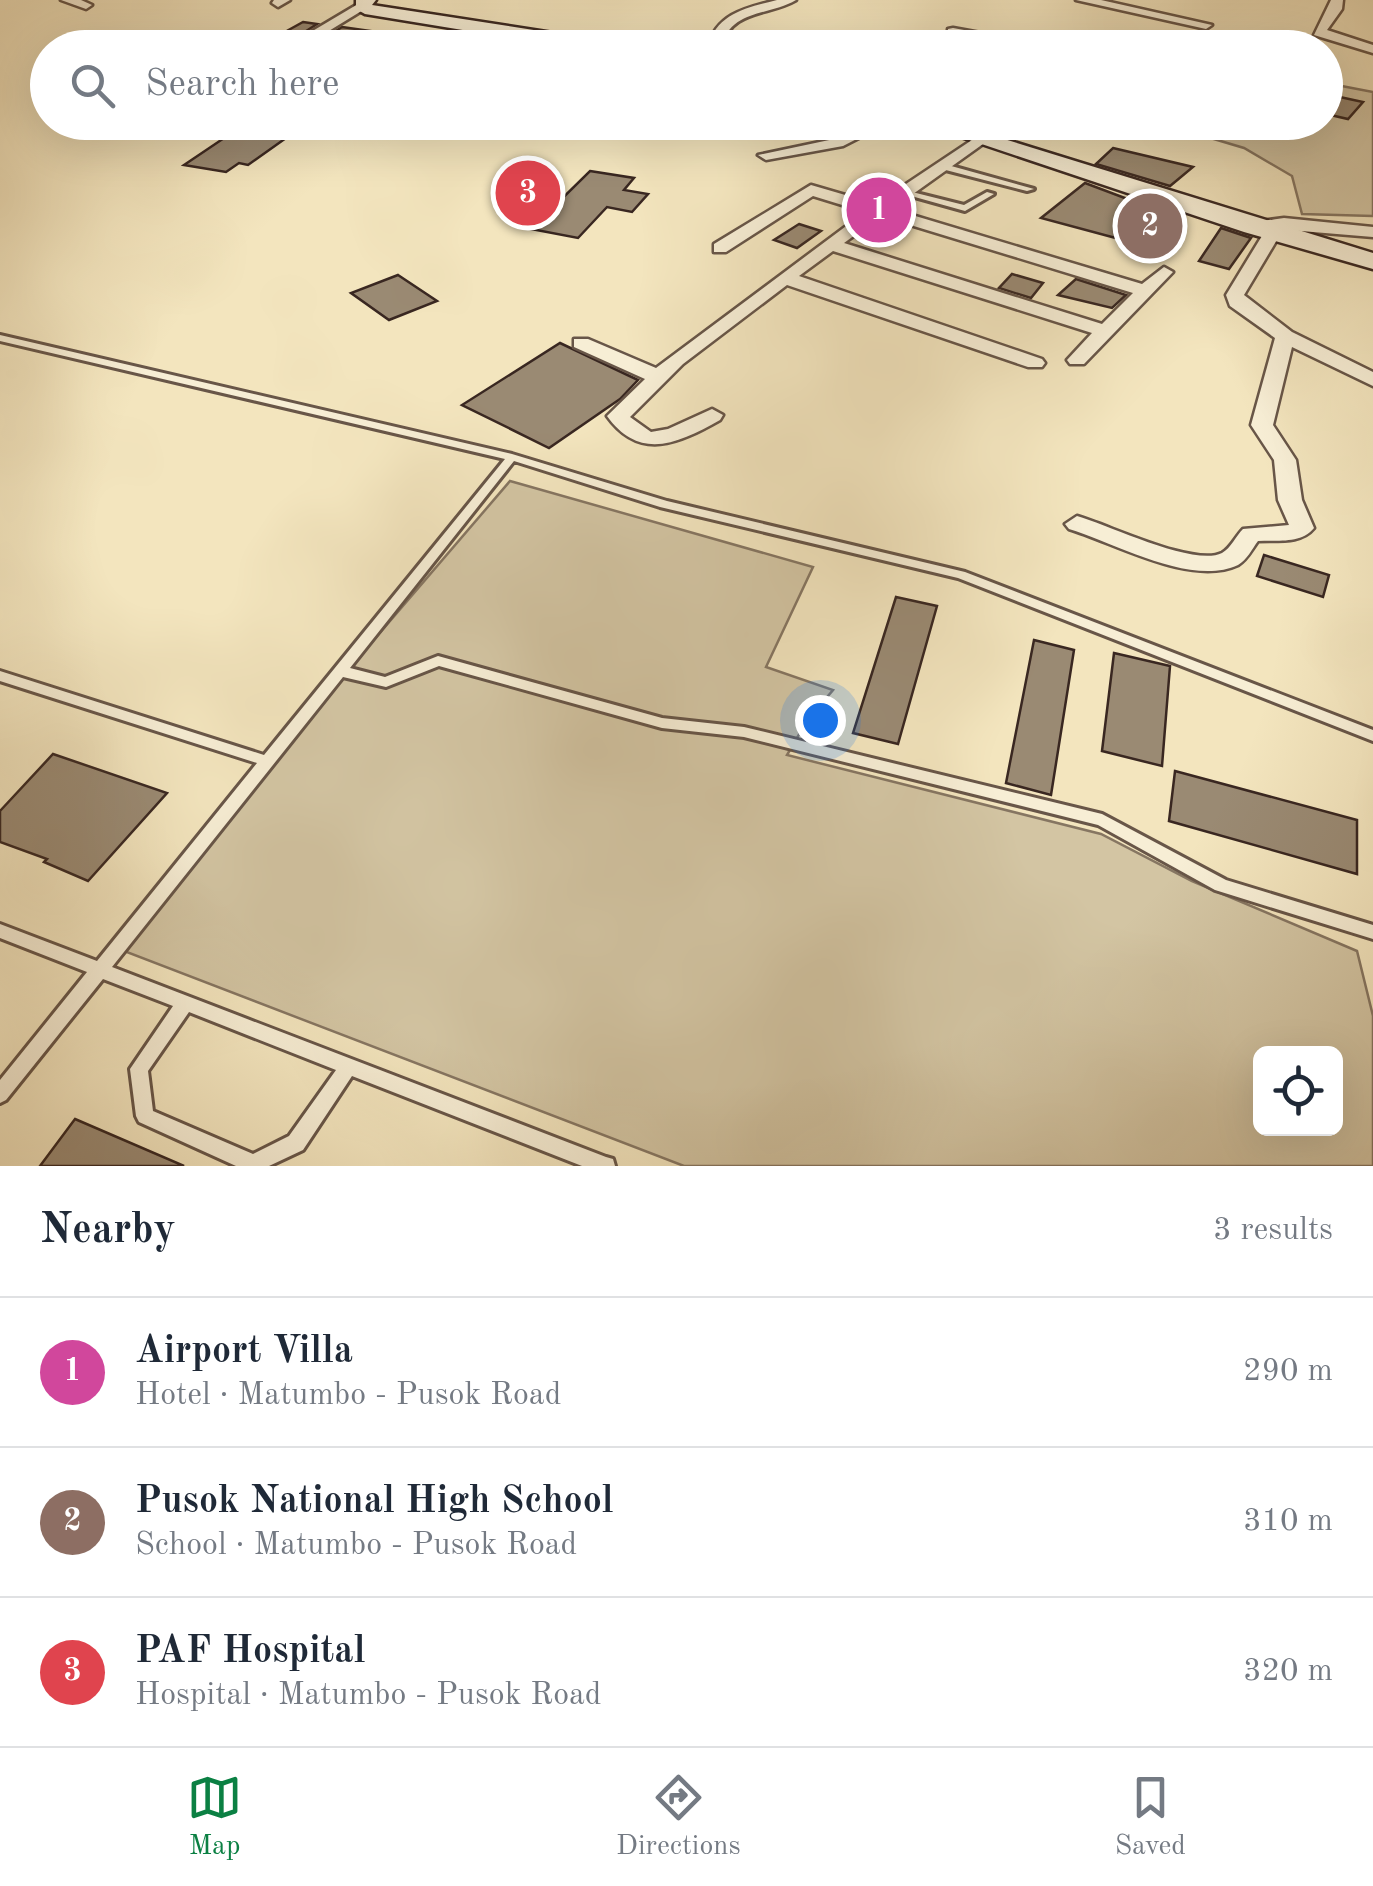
<!DOCTYPE html>
<meta charset="utf-8">
<style>
body{margin:0;font-family:"Old Standard TT",serif;background:#f2f2f3;color:#1f2937}
.controls{position:absolute;right:30px;bottom:30px;display:grid;overflow:hidden;border-radius:15px;box-shadow:0 10px 40px #0002}
.controls button{width:90px;height:90px;display:grid;place-items:center;padding:0;border:0;border-bottom:2px solid #e0e1e3;background:#fff;color:#1f2937;font:50px sans-serif}
.you{position:absolute;left:820px;top:720px;width:35px;height:35px;margin:-25px;border:8px solid #fff;border-radius:50%;background:#1a73e8;box-shadow:0 0 0 15px #1a73e833}
.badge{display:grid;place-items:center;width:65px;height:65px;border-radius:50%;background:#0b8043;color:#fff;font-size:32px;font-weight:700}
.pin{position:absolute;translate:-50% -50%;border:5px solid #fff;box-shadow:0 2px 10px #0006}
.list{margin:0;padding:0;list-style:none}
h2{display:flex;justify-content:space-between;align-items:center;height:130px;margin:0;padding:0 40px;font-size:42px}
h2 small{font-size:32px;font-weight:400;color:#747a83}
.list li{display:grid;grid-template-columns:65px 1fr auto;gap:30px;align-items:center;box-sizing:border-box;height:150px;padding:0 40px;border-top:2px solid #e0e1e3}
.list b{display:block;font-size:38px;white-space:nowrap}
.list p{margin:0;font-size:32px;white-space:nowrap;color:#747a83}
.list em{font-size:32px;font-style:normal;color:#747a83}
.icon{flex:none;width:55px;height:55px;fill:none;stroke:currentColor;stroke-width:2;stroke-linecap:round;stroke-linejoin:round}
.map{position:relative;flex:none;width:1373px;height:1166px;overflow:hidden}
.search{position:absolute;background:#fff;box-shadow:0 10px 40px #0002;left:30px;right:30px;top:30px;height:110px;display:flex;align-items:center;gap:25px;box-sizing:border-box;padding:0 35px;border-radius:55px;color:#747a83;font-size:38px}
.sheet{height:580px;background:#fff}
nav{display:flex;justify-content:space-around;align-items:center;box-sizing:border-box;height:140px;border-top:2px solid #e0e1e3;background:#fff;font-size:28px;color:#747a83}
nav a{display:grid;justify-items:center;gap:5px}
nav .on{color:#0b8043}
.map>svg:first-child{display:block}
.green{fill:#d3c5a3;stroke:#867662;stroke-width:2.5;fill-rule:evenodd}
.building{fill:#9a8a73;stroke:#392721;stroke-width:2.5}
.lines{fill:none;stroke-linecap:round;stroke-linejoin:round}
.lane-casing{stroke:#685648;stroke-width:6}
.street-casing{stroke:#685648;stroke-width:5}
.secondary-casing{stroke:#392721;stroke-width:5}
.lane{fill:#f7eed5;fill-rule:evenodd}
.street{fill:#f7eed5;fill-rule:evenodd}
.secondary{fill:#f7eed5;fill-rule:evenodd}
</style>
<div class="map">
<svg width="1373" height="1166" viewBox="0 0 1373 1166">
<rect width="100%" height="100%" fill="#f3e5be"/>
<filter id="stains"><feTurbulence type="fractalNoise" baseFrequency=".002" numOctaves="4"/><feColorMatrix values="0 0 0 0 .2 0 0 0 0 .09 0 0 0 0 .02 0 0 0 .5 -.17"/></filter>
<radialGradient id="worn" r=".72"><stop offset=".6" stop-color="#630" stop-opacity="0"/><stop offset="1" stop-color="#630" stop-opacity=".3"/></radialGradient>
<!-- green -->
<g class="green">
<path d="M1326 83 1373 92V216L1302 214 1292 176 1244 148 1160 123 1326 122Z"/>
<path d="M510 481 813 567 766 667 833 690 807 721 787 755 1101 834 1192 881 1357 951 1373 1016V1166H684L124 951 324 698ZM1260 1054H1336V1128H1260Z"/>
</g>
<!-- building -->
<g class="building">
<path d="M303 22 317 24 280 48H256Z"/>
<path d="M342 27 406 36 405 48H309Z"/>
<path d="M1326 94 1363 102 1348 119 1326 114Z"/>
<path d="M236 130 286 138 248 165 239 163 226 172 184 165Z"/>
<path d="M1113 148 1193 167 1170 186 1096 164Z"/>
<path d="M590 171 634 178 624 190 648 194 632 212 607 207 578 238 531 229Z"/>
<path d="M1085 183 1146 206 1182 215 1153 248 1041 218Z"/>
<path d="M799 224 821 231 797 248 774 240Z"/>
<path d="M1221 228 1251 238 1229 269 1199 261Z"/>
<path d="M1012 274 1043 283 1031 298 999 288Z"/>
<path d="M398 275 437 301 389 320 351 293Z"/>
<path d="M1076 279 1126 295 1112 308 1058 295Z"/>
<path d="M560 343 638 380 620 399 549 448 462 405Z"/>
<path d="M1264 555 1329 575 1323 597 1257 576Z"/>
<path d="M896 597 937 606 898 744 853 733Z"/>
<path d="M1034 640 1074 650 1051 795 1006 783Z"/>
<path d="M1114 653 1170 666 1162 766 1102 751Z"/>
<path d="M53 754 167 793 88 881 44 862 47 859 0 842V811Z"/>
<path d="M1175 771 1357 820V874L1169 821Z"/>
<path d="M75 1119 184 1166H40Z"/>
</g>
<g class="lines">
<!-- lane casing -->
<g class="lane-casing">
<g id="lane">
<path d="M938 164H944L1034 189 1027 191 938 168Z"/>
<path d="M904 190 964 205 987 192 994 194 965 211 904 194Z"/>
<path d="M0 335 512 454 667 501 965 572 1373 730V741L958 578 660 507 514 461 350 668 385 677 438 656 662 718 744 727 1102 814 1226 880 1373 925V939L1215 890 1098 825 744 737 662 728 439 666 386 687 343 677 112 967 606 1157 613 1159 615 1166H582L352 1076 303 1150 269 1166H236L139 1122 136 1116 130 1069 173 1006 103 979 6 1100 0 1103V1080L87 972 0 938V924L97 961 257 763 0 681V671L264 755 505 459 0 341ZM189 1012 336 1070 289 1136 253 1154 153 1111 148 1071Z"/>
</g>
</g>
<!-- street casing -->
<g class="street-casing">
<g id="street">
<path d="M61 0H81L92 5 86 9Z"/>
<path d="M274 0H290L278 7 272 3Z"/>
<path d="M777 0H796C769 16 730 9 721 48H707C717 13 746 8 777 0Z"/>
<path d="M1076 0H1101L1212 25 1206 29Z"/>
<path d="M1331 0H1343L1342 9 1327 30 1373 45V53L1314 35Z"/>
<path d="M358 4 368 7 301 48H284Z"/>
<path d="M953 28 1025 41 1032 45 1017 48 948 35V29Z"/>
<path d="M579 122H603L617 129 609 134Z"/>
<path d="M870 122H890L843 146 766 160 758 155 834 139Z"/>
<path d="M978 136 983 138V144L892 209 1142 284 1164 267 1173 272 1084 364H1070L1067 360 1092 333 833 251 799 276 1042 359 1045 363 1042 367H1028L787 285 683 364 630 417 651 432 668 429 712 409 723 415 720 420C679 443 640 462 607 416L645 379 574 347V339H588L656 368 865 212 813 196 726 252H714V244L811 185 876 204ZM881 216 1133 293 1102 324 844 243Z"/>
<path d="M1284 218 1373 227V237L1277 229 1281 233 1244 295 1292 332 1373 372V386L1292 347 1273 425 1296 460 1302 500 1314 528C1301 544 1278 540 1258 541 1252 549 1247 560 1238 565 1191 587 1115 543 1069 529L1065 524 1077 516C1109 525 1194 567 1222 553 1231 548 1236 536 1243 529L1289 525 1278 500 1274 460 1251 425 1275 338 1230 306 1226 295 1265 231H1247V223Z"/>
</g>
</g>
<!-- secondary casing -->
<g class="secondary-casing">
<g id="secondary">
<path d="M356 0H376L372 5 611 42 620 48H573L365 14 356 9Z"/>
<path d="M916 122H949L1373 253V269L1244 232Z"/>
</g>
</g>
<!-- lane -->
<use href="#lane" class="lane"/>
<!-- street -->
<use href="#street" class="street"/>
<!-- secondary -->
<use href="#secondary" class="secondary"/>
</g>
<rect width="100%" height="100%" filter="url(#stains)"/>
<rect width="100%" height="100%" fill="url(#worn)"/>
</svg>
<div class="controls">
<button><svg class="icon" aria-label="locate" viewBox="0 0 24 24"><circle cx="12" cy="12" r="6"/><path d="M12 2v4M12 18v4M2 12h4M18 12h4"/></svg></button>
</div>
<div class="you"></div>
<div class="pin badge" style="left:879px;top:210px;background:#d1479c">1</div>
<div class="pin badge" style="left:1150px;top:226px;background:#8d6e63">2</div>
<div class="pin badge" style="left:528px;top:193px;background:#e0444e">3</div>
<div class="search"><svg class="icon" aria-label="search" viewBox="0 0 24 24"><circle cx="10" cy="10" r="6"/><path d="M15 15l6 6"/></svg>Search here</div>
</div>
<section class="sheet">
<h2>Nearby<small>3 results</small></h2>
<ul class="list">
<li><span class="badge" style="background:#d1479c">1</span><div><b>Airport Villa</b><p>Hotel · Matumbo - Pusok Road</p></div><em>290 m</em></li>
<li><span class="badge" style="background:#8d6e63">2</span><div><b>Pusok National High School</b><p>School · Matumbo - Pusok Road</p></div><em>310 m</em></li>
<li><span class="badge" style="background:#e0444e">3</span><div><b>PAF Hospital</b><p>Hospital · Matumbo - Pusok Road</p></div><em>320 m</em></li>
</ul>
</section>
<nav>
<a class="on"><svg class="icon" aria-label="map" viewBox="0 0 24 24"><path d="M3 6l6-2 6 2 6-2v14l-6 2-6-2-6 2zM9 4v14M15 6v14"/></svg>Map</a>
<a><svg class="icon" aria-label="directions" viewBox="0 0 24 24"><path d="M12 3l9 9-9 9-9-9zM9 14v-3h6M13 9l2 2-2 2"/></svg>Directions</a>
<a><svg class="icon" aria-label="saved" viewBox="0 0 24 24"><path d="M7 4h10v16l-5-4-5 4z"/></svg>Saved</a>
</nav>
